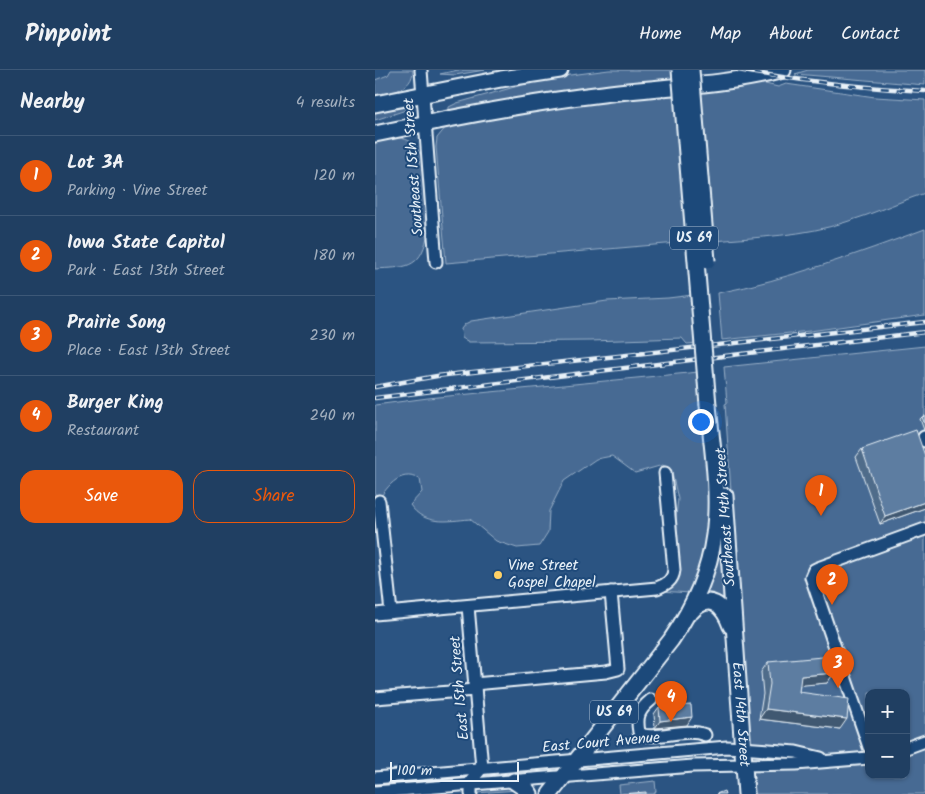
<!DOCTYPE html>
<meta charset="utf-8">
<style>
body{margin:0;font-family:Kalam,sans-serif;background:#284668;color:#f1f3f6}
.controls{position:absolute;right:15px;bottom:15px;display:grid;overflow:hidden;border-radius:10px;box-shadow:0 1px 4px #0004}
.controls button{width:45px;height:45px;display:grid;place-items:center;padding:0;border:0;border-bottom:1px solid #3d5877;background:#203f62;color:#f1f3f6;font:25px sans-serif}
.scale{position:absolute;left:15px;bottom:12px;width:129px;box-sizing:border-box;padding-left:5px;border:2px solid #e8f1f8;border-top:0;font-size:14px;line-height:18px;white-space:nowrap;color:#e8f1f8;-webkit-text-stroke:4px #1f4a7a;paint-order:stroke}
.you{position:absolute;left:325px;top:351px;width:18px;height:18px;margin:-12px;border:4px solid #fff;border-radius:50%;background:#1a73e8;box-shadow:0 0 0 8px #1a73e833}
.badge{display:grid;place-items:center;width:32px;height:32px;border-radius:50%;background:#ea580c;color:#fff;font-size:16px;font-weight:700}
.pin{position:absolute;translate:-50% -41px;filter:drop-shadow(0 1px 2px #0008)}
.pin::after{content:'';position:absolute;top:26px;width:18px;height:15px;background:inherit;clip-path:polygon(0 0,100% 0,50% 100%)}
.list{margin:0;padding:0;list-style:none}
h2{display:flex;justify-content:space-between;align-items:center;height:65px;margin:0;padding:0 20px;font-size:21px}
h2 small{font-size:16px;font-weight:400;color:#a2afbe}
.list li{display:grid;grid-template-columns:32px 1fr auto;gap:15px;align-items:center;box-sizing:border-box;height:80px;padding:0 20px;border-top:1px solid #3d5877}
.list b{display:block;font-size:19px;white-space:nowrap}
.list p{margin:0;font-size:16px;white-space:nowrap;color:#a2afbe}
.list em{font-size:16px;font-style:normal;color:#a2afbe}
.actions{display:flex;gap:10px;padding:15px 20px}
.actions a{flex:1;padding:11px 0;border:1px solid #ea580c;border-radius:15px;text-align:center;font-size:18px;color:#ea580c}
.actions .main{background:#ea580c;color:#fff}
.map{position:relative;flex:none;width:550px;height:724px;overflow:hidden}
header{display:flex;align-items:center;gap:30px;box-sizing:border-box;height:70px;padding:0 25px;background:#203f62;border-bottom:1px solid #3d5877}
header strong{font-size:24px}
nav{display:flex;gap:28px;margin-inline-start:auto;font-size:18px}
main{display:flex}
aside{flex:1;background:#203f62}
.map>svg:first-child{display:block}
.green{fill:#476b93;stroke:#98aec6;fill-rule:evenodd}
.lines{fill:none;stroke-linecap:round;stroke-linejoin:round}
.minor-casing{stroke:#e8f1f8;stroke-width:15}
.major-casing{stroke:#e8f1f8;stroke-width:19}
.minor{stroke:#1f4a7a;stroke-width:11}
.major{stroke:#1f4a7a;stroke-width:15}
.rail-casing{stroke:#e8f1f8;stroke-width:4.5}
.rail{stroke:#1f4a7a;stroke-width:2.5;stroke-dasharray:8;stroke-linecap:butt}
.major-bridge-casing{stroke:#e8f1f8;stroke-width:19;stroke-linecap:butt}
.major-bridge{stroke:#1f4a7a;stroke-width:15}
.wall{fill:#506c8a;stroke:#e8f1f8}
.shaded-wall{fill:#415871;stroke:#e8f1f8}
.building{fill:#5d7da1;stroke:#e8f1f8}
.poi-dot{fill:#ffd166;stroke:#1f4a7a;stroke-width:2}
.labels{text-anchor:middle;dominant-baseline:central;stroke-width:4;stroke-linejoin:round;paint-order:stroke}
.shield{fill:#1f4a7a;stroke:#acbfd2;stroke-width:1}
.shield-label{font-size:14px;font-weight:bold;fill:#e8f1f8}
.street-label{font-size:15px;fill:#e8f1f8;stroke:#1f4a7a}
.poi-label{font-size:15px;fill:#e8f1f8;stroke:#1f4a7a;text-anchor:start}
</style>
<header>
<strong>Pinpoint</strong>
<nav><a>Home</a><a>Map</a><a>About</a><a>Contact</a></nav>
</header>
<main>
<aside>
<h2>Nearby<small>4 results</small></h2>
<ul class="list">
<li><span class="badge">1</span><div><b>Lot 3A</b><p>Parking · Vine Street</p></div><em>120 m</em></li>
<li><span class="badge">2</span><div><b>Iowa State Capitol</b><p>Park · East 13th Street</p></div><em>180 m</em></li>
<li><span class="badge">3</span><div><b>Prairie Song</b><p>Place · East 13th Street</p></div><em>230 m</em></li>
<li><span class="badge">4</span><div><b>Burger King</b><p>Restaurant</p></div><em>240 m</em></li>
</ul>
<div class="actions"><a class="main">Save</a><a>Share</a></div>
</aside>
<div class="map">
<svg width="550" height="724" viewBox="0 0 550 724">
<rect width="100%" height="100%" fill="#2b5482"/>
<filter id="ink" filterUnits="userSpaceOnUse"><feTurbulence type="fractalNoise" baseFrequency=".02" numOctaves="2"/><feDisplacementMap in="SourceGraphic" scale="10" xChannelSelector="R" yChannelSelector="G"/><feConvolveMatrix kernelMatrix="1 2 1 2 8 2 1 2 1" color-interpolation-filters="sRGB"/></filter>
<g filter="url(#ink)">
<!-- green -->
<g class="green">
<path d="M16 0H38C38 20 15 23 0 27V10L13 5Z"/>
<path d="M83 0H110L80 5 65 4Z"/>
<path d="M234 0H299L300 10 74 40V37L82 33 172 8Z"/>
<path d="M433 0H550V15L420 4Z"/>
<path d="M386 13 403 17 411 14 500 27 550 30V123C523 132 498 144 471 152 429 166 383 167 339 171L326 21Z"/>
<path d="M301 24 314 172 71 193 61 77 62 68 71 57 160 40 249 28Z"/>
<path d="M30 36 34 37 28 41 0 50V41Z"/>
<path d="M21 67C36 70 40 72 46 86L52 167C45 200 29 197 0 199V71Z"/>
<path d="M550 159V245L435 261 347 270 343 223C414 209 482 184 550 159Z"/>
<path d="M318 225 322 273 312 274 307 268 215 271 94 272 87 268 86 259 90 254 96 251 232 231 293 228Z"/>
<path d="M550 276V724H380L361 494 350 334 352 333 349 297ZM494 623H531V705H494Z"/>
<path d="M324 302C329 354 339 412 332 464 330 484 323 503 316 523L284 521 293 518 303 429 297 403 288 395 260 403 237 386 221 389 189 411 174 441 173 462 164 476 142 478 121 471 95 449C72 451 50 456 35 435L47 422 45 409C23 398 11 419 0 435V335L53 328Z"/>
<path d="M345 472H347L348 532 330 528 342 492Z"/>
<path d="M181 697 182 702 119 708V702Z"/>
<path d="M85 705 86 711 0 718V713Z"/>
<path d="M280 711 281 721 279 724H245L244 715Z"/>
<path d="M133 717H138L143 720 101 723 107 719Z"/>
</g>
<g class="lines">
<!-- minor casing -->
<g class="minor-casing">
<g id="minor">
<path d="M46 0 61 192"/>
<path d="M549 367 550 371"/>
<path d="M4 431 16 542"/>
<path d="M93 536 107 698 96 711V724"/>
<path d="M0 544 282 518C291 514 298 511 299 500L290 403"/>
<path d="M99 614 231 602 243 599 236 522"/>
<path d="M0 628 100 620"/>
<path d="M276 630C264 640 261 646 264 662L268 665C288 669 311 657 330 665"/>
<path d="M494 677 436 507 439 500 443 498 550 459"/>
<path d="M531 678 550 671"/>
<path d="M0 708 352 677 421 682 446 688"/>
<path d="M0 722 318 696 421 694 494 688"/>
</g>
</g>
<!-- major casing -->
<g class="major-casing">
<g id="major">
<path d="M0 34 126 9 185 0"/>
<path d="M0 64C76 48 151 33 228 24 288 16 349 16 408 0"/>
<path id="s1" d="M350 426 371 724"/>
<path d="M316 542C334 522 348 535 356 556"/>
<path d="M139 711 152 720 155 724"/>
<path d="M175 724 296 570C318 538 334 504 339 465 345 423 337 377 333 335"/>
</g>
</g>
<!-- minor -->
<use href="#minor" class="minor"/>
<!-- major -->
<use href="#major" class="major"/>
<!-- rail casing -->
<g class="rail-casing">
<g id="rail">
<path d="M363 0C425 11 487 18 550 21"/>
<path d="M0 317 62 306 550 252"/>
<path d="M0 328 550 262"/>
</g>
</g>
<!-- rail -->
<use href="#rail" class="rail"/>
<!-- major-bridge casing -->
<g class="major-bridge-casing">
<g id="major-bridge">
<path d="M305 0 333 335"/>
<path d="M316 0 332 191"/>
</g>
</g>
<!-- major-bridge -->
<use href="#major-bridge" class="major-bridge"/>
</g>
<!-- wall -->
<g class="wall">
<path d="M550 346V359L549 360 545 349 547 347Z"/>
<path d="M487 379 550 386V438L505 454 481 387Z"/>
<path d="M393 592 459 603 452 613 425 615 424 622 465 659 384 649 388 624 386 602Z"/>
<path d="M284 637 312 655 280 658 279 644Z"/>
</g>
<!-- shaded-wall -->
<g class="shaded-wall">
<path d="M550 432V438L505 454 510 446Z"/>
<path d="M459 603 452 613 419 616 426 606Z"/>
<path d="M391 639 472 649 465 659 384 649Z"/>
<path d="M317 647 312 655 280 658 285 651Z"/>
</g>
<!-- building -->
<g class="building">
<path d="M550 346V355L547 347Z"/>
<path d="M541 360 550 386V432L510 446 487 379Z"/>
<path d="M458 586 459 603 426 606 424 622 474 629 472 649 391 639 395 614 393 592Z"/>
<path d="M316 635 317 647 285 651 284 637Z"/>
<path d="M349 721 350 724H341Z"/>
<path d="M271 722V724H247Z"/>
</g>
</g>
<!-- markers -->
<circle class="poi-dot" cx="123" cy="505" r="5"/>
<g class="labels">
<!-- shield labels -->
<g class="shield">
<rect x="295" y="156.5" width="48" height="23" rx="4"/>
<rect x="215" y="630.5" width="48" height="23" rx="4"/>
</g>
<g class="shield-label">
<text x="319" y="168">US 69</text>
<text x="239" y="642">US 69</text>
</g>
<!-- street labels -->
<g class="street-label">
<text transform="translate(39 97) rotate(-94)">Southeast 15th Street</text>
<text transform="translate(351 447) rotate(-94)">Southeast 14th Street</text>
<text transform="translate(85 618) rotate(-95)">East 15th Street</text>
<text stroke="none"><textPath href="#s1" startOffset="219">East 14th Street</textPath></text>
<text transform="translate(226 673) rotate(-5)">East Court Avenue</text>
</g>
<!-- poi labels -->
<g class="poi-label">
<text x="133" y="496">Vine Street<tspan x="133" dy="17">Gospel Chapel</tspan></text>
</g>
</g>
</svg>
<div class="controls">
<button>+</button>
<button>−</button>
</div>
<div class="scale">100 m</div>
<div class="you"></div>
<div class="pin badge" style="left:446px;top:446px">1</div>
<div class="pin badge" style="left:457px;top:535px">2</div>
<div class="pin badge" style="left:463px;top:618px">3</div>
<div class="pin badge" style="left:296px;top:652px">4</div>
</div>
</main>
